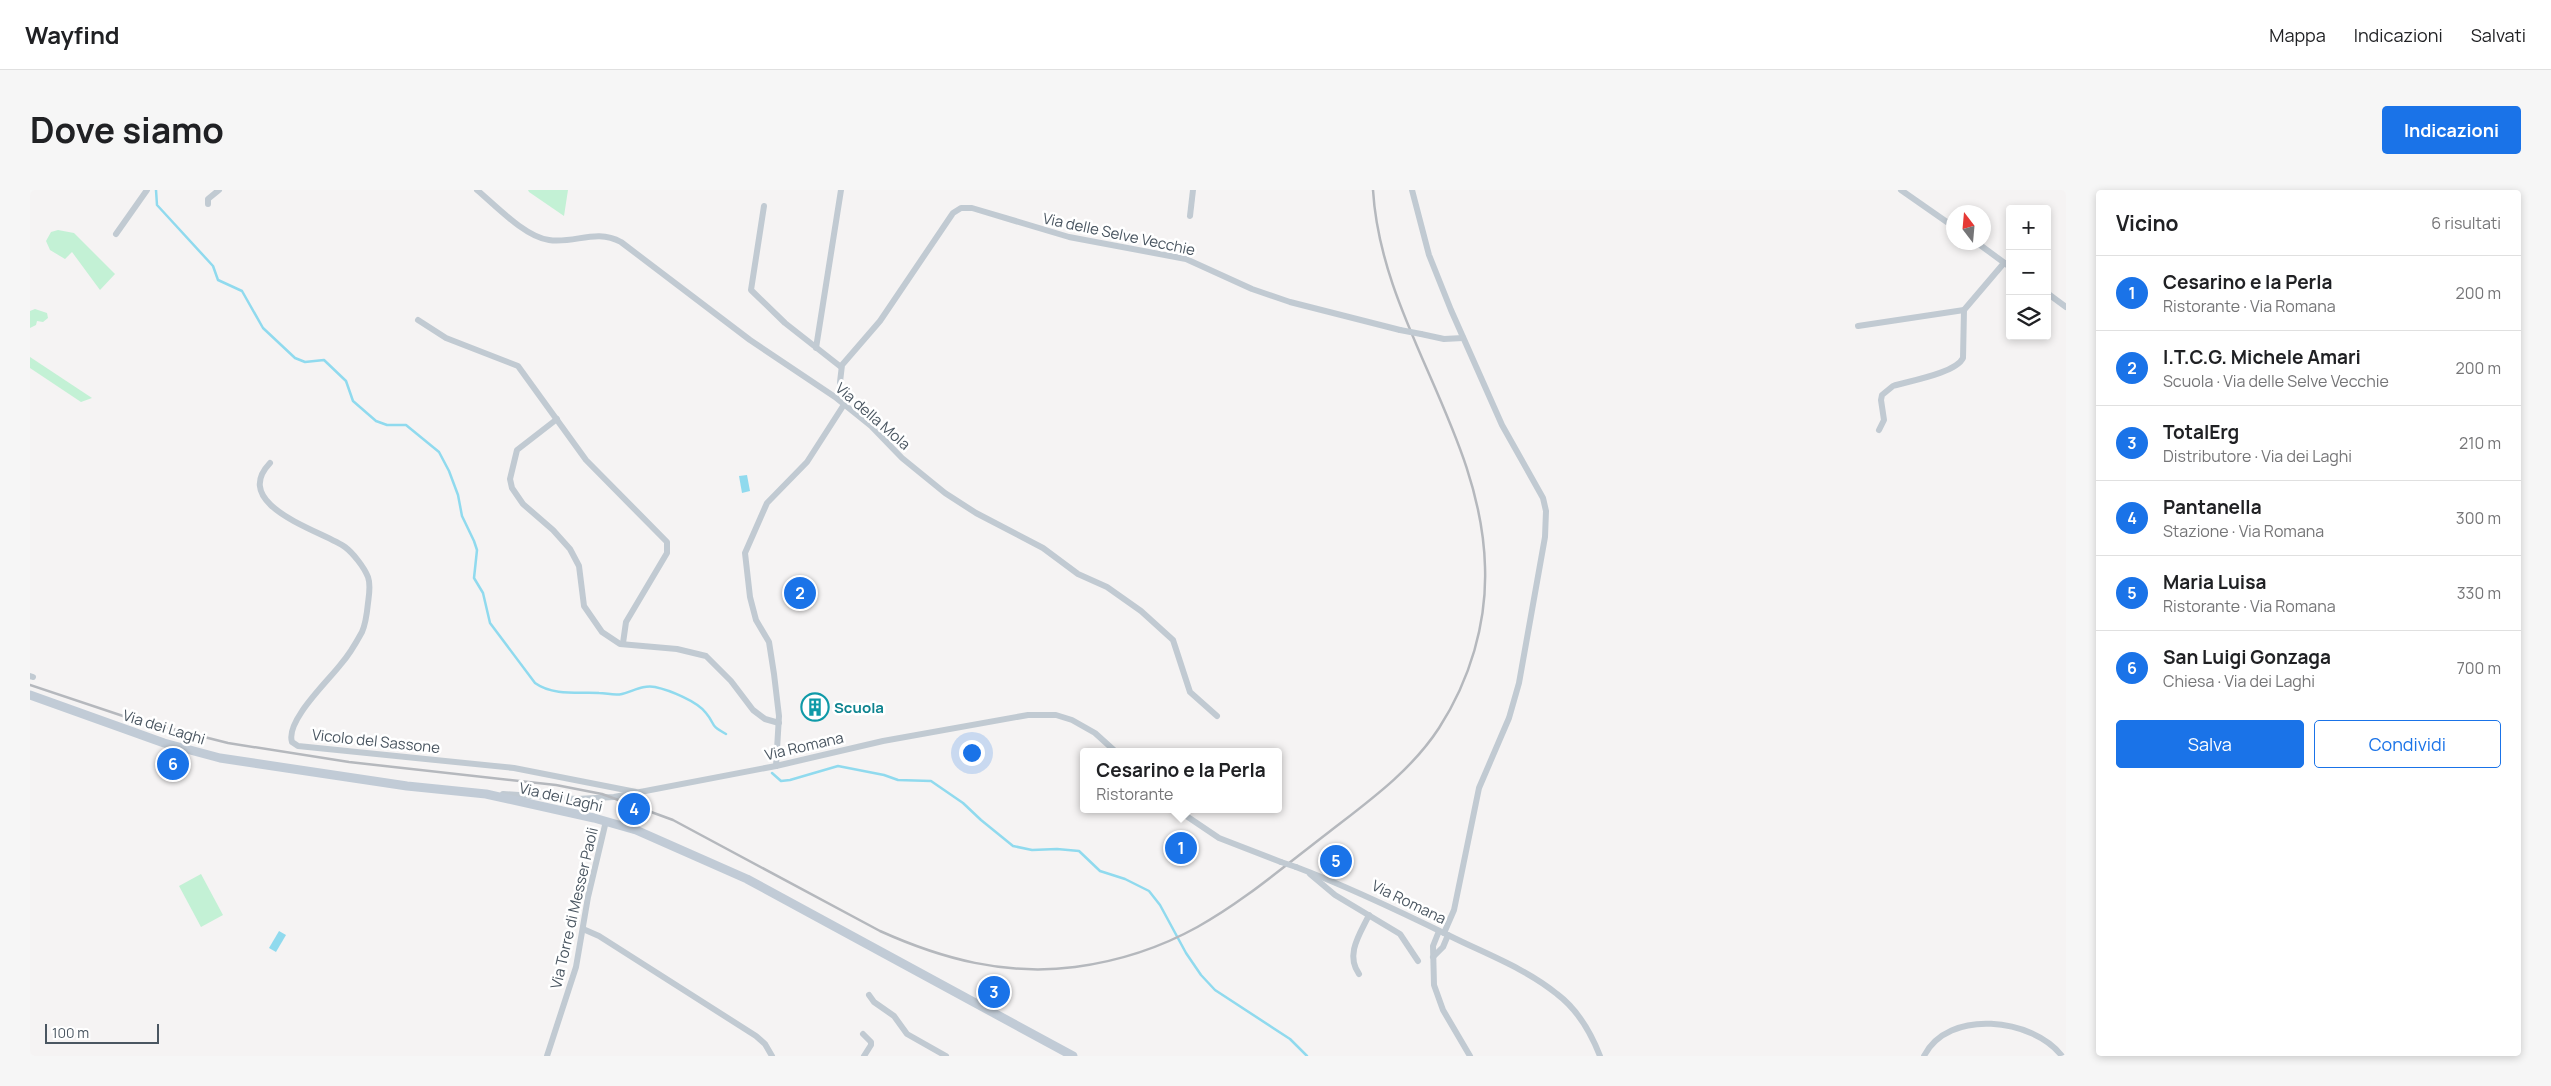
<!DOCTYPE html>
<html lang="it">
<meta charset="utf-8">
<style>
body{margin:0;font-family:Manrope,sans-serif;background:#f6f6f6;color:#202124}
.controls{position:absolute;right:15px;top:15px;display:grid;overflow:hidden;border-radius:5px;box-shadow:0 2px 8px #0003}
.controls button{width:45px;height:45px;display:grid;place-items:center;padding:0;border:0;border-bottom:1px solid #e0e0e0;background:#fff;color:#202124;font:25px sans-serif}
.compass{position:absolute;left:1916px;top:15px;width:45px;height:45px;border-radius:50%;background:#fff;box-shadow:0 2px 8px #0003;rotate:344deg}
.scale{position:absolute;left:15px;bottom:12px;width:114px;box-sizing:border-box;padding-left:5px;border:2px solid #4a5661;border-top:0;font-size:14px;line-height:18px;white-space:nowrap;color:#4a5661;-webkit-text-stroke:4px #fff;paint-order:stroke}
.you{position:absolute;left:941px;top:562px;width:18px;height:18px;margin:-12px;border:4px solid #fff;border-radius:50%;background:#1a73e8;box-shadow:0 0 0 8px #1a73e833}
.badge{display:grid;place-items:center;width:32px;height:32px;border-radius:50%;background:#1a73e8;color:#fff;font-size:16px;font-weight:700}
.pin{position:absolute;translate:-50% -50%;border:2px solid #fff;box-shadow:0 1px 5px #0006}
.popup{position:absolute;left:1050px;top:558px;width:202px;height:65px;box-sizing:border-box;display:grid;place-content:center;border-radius:5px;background:#fff;filter:drop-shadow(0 1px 4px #0005);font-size:16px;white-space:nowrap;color:#757577}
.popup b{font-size:19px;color:#202124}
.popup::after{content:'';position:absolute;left:50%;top:100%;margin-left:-10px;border:10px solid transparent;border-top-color:#fff}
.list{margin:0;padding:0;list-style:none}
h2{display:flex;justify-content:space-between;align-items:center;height:65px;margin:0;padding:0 20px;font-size:21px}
h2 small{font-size:16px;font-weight:400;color:#757577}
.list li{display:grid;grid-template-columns:32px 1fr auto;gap:15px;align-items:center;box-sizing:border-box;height:75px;padding:0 20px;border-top:1px solid #e0e0e0}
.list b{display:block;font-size:19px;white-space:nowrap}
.list p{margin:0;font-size:16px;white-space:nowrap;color:#757577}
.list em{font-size:16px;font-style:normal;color:#757577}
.actions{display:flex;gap:10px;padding:15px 20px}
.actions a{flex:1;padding:11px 0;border:1px solid #1a73e8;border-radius:5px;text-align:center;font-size:18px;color:#1a73e8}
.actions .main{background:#1a73e8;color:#fff}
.icon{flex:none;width:28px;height:28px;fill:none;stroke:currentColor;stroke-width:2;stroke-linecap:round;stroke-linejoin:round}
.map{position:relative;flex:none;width:2036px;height:866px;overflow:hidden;border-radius:5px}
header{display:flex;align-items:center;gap:30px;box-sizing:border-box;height:70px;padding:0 25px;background:#fff;border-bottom:1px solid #e0e0e0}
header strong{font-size:24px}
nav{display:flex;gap:28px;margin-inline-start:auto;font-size:18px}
.intro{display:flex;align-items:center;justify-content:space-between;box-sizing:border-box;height:120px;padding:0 30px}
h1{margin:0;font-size:35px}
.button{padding:12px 22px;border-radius:5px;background:#1a73e8;color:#fff;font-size:18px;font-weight:700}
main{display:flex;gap:30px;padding:0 30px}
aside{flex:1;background:#fff;border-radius:5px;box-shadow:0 2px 8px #0003}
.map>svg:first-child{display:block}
.green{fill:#c3f1d5}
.water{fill:#90daee}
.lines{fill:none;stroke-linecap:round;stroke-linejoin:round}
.stream{stroke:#90daee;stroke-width:2.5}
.street{stroke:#c1cad2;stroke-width:6}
.secondary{stroke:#c1cbd6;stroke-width:9}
.rail{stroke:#b5b8bd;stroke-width:2.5}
.street-bridge{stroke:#c1cad2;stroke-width:6}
.labels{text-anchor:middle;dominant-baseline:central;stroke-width:5;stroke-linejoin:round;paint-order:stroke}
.street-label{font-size:15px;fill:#4a5661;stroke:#fff}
.culture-label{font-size:15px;font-weight:bold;fill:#0d838f;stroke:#fff;text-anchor:start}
</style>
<header>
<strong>Wayfind</strong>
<nav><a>Mappa</a><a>Indicazioni</a><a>Salvati</a></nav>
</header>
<div class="intro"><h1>Dove siamo</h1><a class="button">Indicazioni</a></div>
<main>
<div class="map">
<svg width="2036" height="866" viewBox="0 0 2036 866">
<rect width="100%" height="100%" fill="#f5f3f3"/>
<!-- green -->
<g class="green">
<path d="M498 0H538L534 26 499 2Z"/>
<path d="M28 40 44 43 85 84 70 100 42 62 35 69 20 60 16 51 21 42Z"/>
<path d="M5 119 17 123 18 128 13 132 7 131 6 135 0 138V121Z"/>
<path d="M0 167 62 208 51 212 0 178Z"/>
<path d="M171 684 193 725 171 737 149 696Z"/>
</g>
<!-- water -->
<g class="water">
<path d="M717 285 720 301 712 303 709 286Z"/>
<path d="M249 741 256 745 246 762 239 758Z"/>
</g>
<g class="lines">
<!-- stream -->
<g class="stream">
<path d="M126 0 127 15 183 76 188 90 212 101 233 138 265 168 275 172 294 170 316 191 323 211 346 231 357 235H376L409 262 419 281 428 305 432 326 444 351 447 360 444 388 453 403 460 433 505 493C523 506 549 502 569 503 577 503 584 506 592 504 604 501 612 495 625 497 639 500 667 511 676 523 686 535 679 535 696 544"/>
<path d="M742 583 751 591 760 590 808 576 854 585 868 590 901 591 933 613 951 630 983 656 1002 660 1027 659 1049 661 1070 681 1095 689 1119 701 1130 715 1156 763 1171 785 1185 800 1260 849 1277 866"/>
</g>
<!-- street -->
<g class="street">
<path d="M447 0C465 15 495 47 519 50 545 54 566 38 591 52L720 150 805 207 841 236 872 268 915 303 946 323 1013 358 1048 384 1077 397 1111 421 1143 450 1160 502 1187 526"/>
<path d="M1382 0 1399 65 1421 120 1472 235 1513 308 1516 321 1515 347 1489 493 1479 528 1449 598 1424 720 1414 743"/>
<path d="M1871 0 1924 37"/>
<path d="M178 14V9L189 0"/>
<path d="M734 16 721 100 755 133 811 177"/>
<path d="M1160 26 1163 0"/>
<path d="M86 44 117 0"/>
<path d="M1946 52 1980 77"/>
<path d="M2017 103 2036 117"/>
<path d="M388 130 416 148 488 176 556 270 637 352V363L596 432 593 453"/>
<path d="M1828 136 1934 120"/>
<path d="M1391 144 1414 149 1433 148"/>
<path d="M786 158 811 0"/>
<path d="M527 229 487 260 480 289 482 298 493 314 523 340 540 359 549 376 554 416 572 442 590 454 647 459 676 466 701 491 723 520 735 529 749 533"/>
<path d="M1849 240 1854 230 1851 210 1852 205 1863 196C1879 191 1926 183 1933 168L1934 120 1974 73"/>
<path d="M240 273C199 316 293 341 315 357 323 363 334 377 338 387 341 395 339 405 338 413 337 423 336 433 332 442 326 453 319 465 311 474 299 490 255 531 262 552L268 556 484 578 606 602"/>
<path d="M0 486 3 487"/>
<path d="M746 576 749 526 744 484 739 452 726 430 720 407 715 363 737 313 777 272 815 213 810 192 812 175 850 131 923 23 931 18H942L1039 47 1156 69 1222 99 1260 112 1370 140"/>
<path d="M473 604 547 609 584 607 746 576 853 551 998 525H1026L1042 530 1065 543 1086 562"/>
<path d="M1146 619 1189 648 1251 672"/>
<path d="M1266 677C1319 697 1369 721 1420 746 1456 764 1495 778 1527 804 1547 819 1561 843 1570 866"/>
<path d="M1280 684 1305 705 1370 744 1388 771"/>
<path d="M553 739 569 746 726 846 735 854 742 866"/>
<path d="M1409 741 1403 756 1404 795 1413 820 1440 866"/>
<path d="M1403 767 1413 757 1418 745"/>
<path d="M1329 784C1315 764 1330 744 1339 725"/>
<path d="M839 805 844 812 864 826 877 844 916 866"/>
<path d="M833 844 841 852V855L834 866"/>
<path d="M517 866 546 777 558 707 576 631"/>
<path d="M1894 866C1918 818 2003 828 2032 866"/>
</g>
<!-- secondary -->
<path class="secondary" d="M0 505 134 553 190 568 377 596 456 604 564 628 606 640 717 689 1043 866"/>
<!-- rail -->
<path class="rail" d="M0 495 99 528 198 553 319 572 526 595 572 604 643 630 850 741C912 769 976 786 1045 777 1157 762 1213 708 1299 642 1339 611 1381 581 1409 538 1440 490 1457 433 1455 377 1452 242 1351 134 1343 0"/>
<!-- street-bridge -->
<g class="street-bridge">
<path d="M1370 140 1391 144"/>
<path d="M1251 672 1266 677"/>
</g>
</g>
<!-- icons -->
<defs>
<g id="building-ring" transform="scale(1.4375)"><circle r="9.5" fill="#fff" stroke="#0f9aa8" stroke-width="1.5"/><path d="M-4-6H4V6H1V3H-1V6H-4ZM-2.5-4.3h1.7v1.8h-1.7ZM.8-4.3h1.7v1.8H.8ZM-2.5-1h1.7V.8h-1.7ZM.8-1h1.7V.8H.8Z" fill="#0f9aa8"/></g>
</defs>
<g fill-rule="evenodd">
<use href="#building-ring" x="785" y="517"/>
</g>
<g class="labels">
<!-- street labels -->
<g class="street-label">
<text transform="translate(1089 44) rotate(12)">Via delle Selve Vecchie</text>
<text transform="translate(843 226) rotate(41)">Via della Mola</text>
<text transform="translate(134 537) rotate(17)">Via dei Laghi</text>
<text transform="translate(346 551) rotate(6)">Vicolo del Sassone</text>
<text transform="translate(774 556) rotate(-13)">Via Romana</text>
<text transform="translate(531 607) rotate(13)">Via dei Laghi</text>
<text transform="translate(1379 712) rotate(26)">Via Romana</text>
<text transform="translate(544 718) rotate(-77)">Via Torre di Messer Paoli</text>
</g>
<!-- culture labels -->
<g class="culture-label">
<text x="804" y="517">Scuola</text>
</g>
</g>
</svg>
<div class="controls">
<button>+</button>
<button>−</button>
<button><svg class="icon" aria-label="layers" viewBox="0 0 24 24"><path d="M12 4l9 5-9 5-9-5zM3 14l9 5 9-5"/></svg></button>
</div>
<svg class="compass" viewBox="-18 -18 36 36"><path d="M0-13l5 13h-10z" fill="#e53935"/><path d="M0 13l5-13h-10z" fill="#757577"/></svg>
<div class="scale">100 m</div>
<div class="you"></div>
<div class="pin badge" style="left:1151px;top:658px">1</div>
<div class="popup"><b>Cesarino e la Perla</b>Ristorante</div>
<div class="pin badge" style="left:770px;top:403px">2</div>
<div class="pin badge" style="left:964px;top:802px">3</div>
<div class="pin badge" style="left:604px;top:619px">4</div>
<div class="pin badge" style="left:1306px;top:671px">5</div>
<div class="pin badge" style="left:143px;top:574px">6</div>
</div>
<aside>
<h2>Vicino<small>6 risultati</small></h2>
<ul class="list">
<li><span class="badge">1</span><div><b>Cesarino e la Perla</b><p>Ristorante · Via Romana</p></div><em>200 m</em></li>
<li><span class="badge">2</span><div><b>I.T.C.G. Michele Amari</b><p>Scuola · Via delle Selve Vecchie</p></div><em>200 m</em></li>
<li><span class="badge">3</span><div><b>TotalErg</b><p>Distributore · Via dei Laghi</p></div><em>210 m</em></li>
<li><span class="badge">4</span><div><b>Pantanella</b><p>Stazione · Via Romana</p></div><em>300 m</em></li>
<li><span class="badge">5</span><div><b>Maria Luisa</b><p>Ristorante · Via Romana</p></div><em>330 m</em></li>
<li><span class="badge">6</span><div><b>San Luigi Gonzaga</b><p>Chiesa · Via dei Laghi</p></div><em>700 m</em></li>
</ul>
<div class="actions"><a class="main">Salva</a><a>Condividi</a></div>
</aside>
</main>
